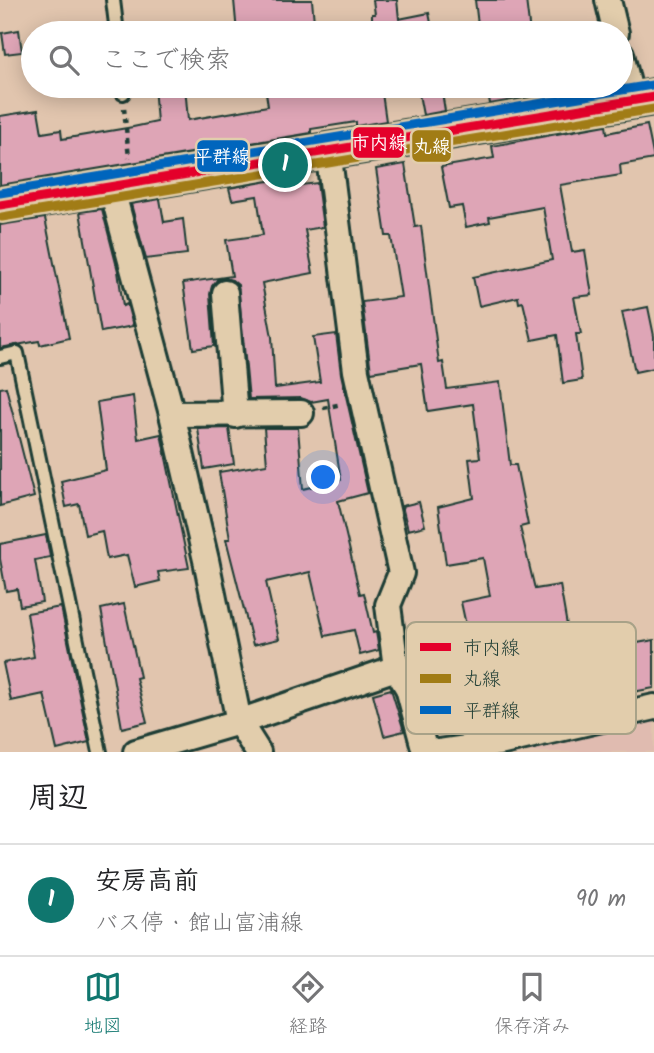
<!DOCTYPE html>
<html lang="ja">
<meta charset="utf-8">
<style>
body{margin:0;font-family:Kalam,"Klee One",sans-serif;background:#f2f2f2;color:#202124}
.you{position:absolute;left:324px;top:478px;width:24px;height:24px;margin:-18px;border:5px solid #fff;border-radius:50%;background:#1a73e8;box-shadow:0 0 0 10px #1a73e833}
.badge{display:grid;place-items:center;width:46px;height:46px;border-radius:50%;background:#0f766e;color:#fff;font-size:23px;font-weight:700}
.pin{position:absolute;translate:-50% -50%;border:4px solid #fff;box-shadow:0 2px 7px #0006}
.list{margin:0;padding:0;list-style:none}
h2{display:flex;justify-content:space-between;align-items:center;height:91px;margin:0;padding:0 28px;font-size:30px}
h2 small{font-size:23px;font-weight:400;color:#757577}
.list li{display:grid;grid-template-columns:46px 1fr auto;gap:21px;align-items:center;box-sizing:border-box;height:112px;padding:0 28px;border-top:2px solid #e0e0e0}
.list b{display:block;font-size:26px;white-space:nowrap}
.list p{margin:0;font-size:23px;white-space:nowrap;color:#757577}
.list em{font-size:23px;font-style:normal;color:#757577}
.icon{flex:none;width:38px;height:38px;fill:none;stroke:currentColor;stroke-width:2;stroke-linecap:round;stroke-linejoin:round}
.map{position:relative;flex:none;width:654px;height:752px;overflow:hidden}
.search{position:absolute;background:#fff;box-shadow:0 4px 18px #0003;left:21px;right:21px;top:21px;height:77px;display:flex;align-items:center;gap:18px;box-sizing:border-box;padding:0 24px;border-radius:38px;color:#757577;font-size:26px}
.sheet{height:203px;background:#fff}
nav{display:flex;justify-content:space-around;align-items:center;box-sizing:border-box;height:98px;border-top:2px solid #e0e0e0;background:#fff;font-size:19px;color:#757577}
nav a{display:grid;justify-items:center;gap:4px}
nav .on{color:#0f766e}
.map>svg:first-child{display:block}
.built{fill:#e0bbb0}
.building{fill:#dea5b6;stroke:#1f3d34;stroke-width:2}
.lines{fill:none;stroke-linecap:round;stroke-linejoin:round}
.service-casing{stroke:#1f3d34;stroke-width:18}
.minor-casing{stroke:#1f3d34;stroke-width:30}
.secondary-casing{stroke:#1f3d34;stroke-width:40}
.path{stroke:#1f3d34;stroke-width:4.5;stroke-dasharray:5 5;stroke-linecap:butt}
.service{stroke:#e2cdac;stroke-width:12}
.minor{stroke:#e2cdac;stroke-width:24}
.secondary{stroke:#e2cdac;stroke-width:35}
.bus-1-casing{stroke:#e2cdac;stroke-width:14}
.bus-2-casing{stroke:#e2cdac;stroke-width:14}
.bus-3-casing{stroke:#e2cdac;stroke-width:14}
.bus-1{stroke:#e4002b;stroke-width:9}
.bus-2{stroke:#a17c15;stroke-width:9}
.bus-3{stroke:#0065bd;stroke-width:9}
.key{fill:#e2cdac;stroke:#a8a288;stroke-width:2}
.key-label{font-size:19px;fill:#1f3d34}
.line-badge{stroke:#e2cdac;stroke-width:2.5}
.badge-label{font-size:19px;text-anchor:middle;font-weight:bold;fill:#fff}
</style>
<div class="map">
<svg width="654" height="752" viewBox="0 0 654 752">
<rect width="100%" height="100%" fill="#e1c5ae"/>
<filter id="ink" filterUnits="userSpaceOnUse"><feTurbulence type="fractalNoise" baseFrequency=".0143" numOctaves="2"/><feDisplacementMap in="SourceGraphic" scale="14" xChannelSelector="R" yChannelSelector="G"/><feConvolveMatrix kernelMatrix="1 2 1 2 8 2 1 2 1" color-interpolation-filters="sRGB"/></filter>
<g filter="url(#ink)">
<!-- built -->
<path class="built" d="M654 717V752H494Z"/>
<!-- building -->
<g class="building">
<path d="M234 0H312L315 33H237Z"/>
<path d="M373 0H397L399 19 429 13 433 33H372V14H375Z"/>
<path d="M475 0H526L530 33H479Z"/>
<path d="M19 30 22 52 5 54 2 33Z"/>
<path d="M154 86H185L188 120 268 106 266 93 309 86H381L386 121 356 126V122L311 129V133L0 185V116L38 110 42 133 61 130 62 139 133 127 157 122Z"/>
<path d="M441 86 445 111 423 115 418 89Z"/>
<path d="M487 86H545L546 94 490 104Z"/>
<path d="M606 125 607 133 647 125 654 159 620 165 621 175 560 185 572 252 585 250 592 295 574 297 581 334H576L582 380 563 383 557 335 532 340 523 302 519 303 518 297 479 306 473 277 552 260 543 207 489 217 490 222 466 227 462 206 449 208 441 167 494 158 492 146Z"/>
<path d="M405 164 415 227 421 226 439 363 443 362 447 389 500 382 510 465H516L528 525 520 527 535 589 560 585 570 643 548 647 563 705 537 711 523 656 491 663 485 636 469 639 461 602 490 596 483 558 446 564 438 507 474 498 469 459 480 458 473 404 428 411 421 364 371 372 362 302 401 297 391 236H386L376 169Z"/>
<path d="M292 177 293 186 317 183 323 227 305 230 313 273 262 283 272 337 275 388 320 382 313 337 336 334 341 374 368 493 338 501 360 594 364 593 373 633 376 632 379 650 360 655 354 630 325 636 310 572 266 582 279 639 253 645 226 539H230L219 472 267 464 264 428H298L303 489 341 480 328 399 311 402 301 398 249 399 238 285 232 280 224 278 217 280 212 286 210 294 214 346 193 349 183 283 232 276 226 240 263 235 257 196 232 200 229 188Z"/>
<path d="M160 199 164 222 183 219 187 254 146 259 131 204Z"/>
<path d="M102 209 118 271 123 306 127 304 133 326 101 332 80 212Z"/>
<path d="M45 218 69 338 40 345 39 341 0 348V225Z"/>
<path d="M648 307 654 336V368L635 372 622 312Z"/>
<path d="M6 387 34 497 0 506V388Z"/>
<path d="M133 396 138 439 161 434 189 568 158 572 160 581 135 587 127 555 107 559 102 531 85 535 79 504 66 507 61 481 106 470 97 402Z"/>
<path d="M229 428 234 464 204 469 198 429Z"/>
<path d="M419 502 425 526 408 530 402 506Z"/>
<path d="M46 535 50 557 35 560 42 602 20 606 17 589 6 591 0 559V544Z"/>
<path d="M124 604 140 677 136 678 147 722 122 728 101 609Z"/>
<path d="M61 607 89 742 57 750 44 694 11 701 3 663 34 657 27 613Z"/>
<path d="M654 640V688L612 696 606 666 590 669 587 652Z"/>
<path d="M391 689 404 731 384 736 373 694Z"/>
</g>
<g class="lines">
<!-- service casing -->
<g class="service-casing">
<g id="service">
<path d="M113 0 117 33"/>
<path d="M122 86 123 93"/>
<path d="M0 357 17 353 100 752"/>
</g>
</g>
<!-- minor casing -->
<g class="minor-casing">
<g id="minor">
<path d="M608 0 616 33"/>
<path d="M621 54 632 101"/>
<path d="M328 150 356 371 401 573 388 605 396 668 408 688 424 748 435 752"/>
<path d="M111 186 172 414 206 560 239 722 258 752"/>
<path d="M225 293 235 415"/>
<path d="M172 414 301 413"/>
<path d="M136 752 239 722 396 668"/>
<path d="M438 752 499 743 654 707"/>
</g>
</g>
<!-- secondary casing -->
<g class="secondary-casing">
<path id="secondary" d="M0 205 654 97"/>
</g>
<!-- path -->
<g class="path">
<path d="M124 108 129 158"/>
<path d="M323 408 342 404"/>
</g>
<!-- service -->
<use href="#service" class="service"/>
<!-- minor -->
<use href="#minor" class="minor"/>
<!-- secondary -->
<use href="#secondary" class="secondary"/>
<!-- bus-1 casing -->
<g class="bus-1-casing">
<path id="bus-1" d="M0 205 654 97"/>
</g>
<!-- bus-2 casing -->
<g class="bus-2-casing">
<path id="bus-2" d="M2 217 654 109"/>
</g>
<!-- bus-3 casing -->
<g class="bus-3-casing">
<path id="bus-3" d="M0 193 652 85"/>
</g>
<!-- bus-1 -->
<use href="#bus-1" class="bus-1"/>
<!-- bus-2 -->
<use href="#bus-2" class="bus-2"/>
<!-- bus-3 -->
<use href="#bus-3" class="bus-3"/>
</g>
</g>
<!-- legend -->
<rect x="406" y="622" width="230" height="112" rx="10" class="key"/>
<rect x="420" y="643" width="31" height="8" fill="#e4002b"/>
<rect x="420" y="674" width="31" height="9" fill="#a17c15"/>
<rect x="420" y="706" width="31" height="8" fill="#0065bd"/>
<g class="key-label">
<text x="463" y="654">市内線</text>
<text x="463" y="685">丸線</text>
<text x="463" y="717">平群線</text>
</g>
<g class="line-badge">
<rect x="352" y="126" width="53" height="33" rx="7" fill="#e4002b"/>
<rect x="411" y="129" width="41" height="34" rx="7" fill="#a17c15"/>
<rect x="196" y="139" width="53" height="34" rx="7" fill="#0065bd"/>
</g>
<g class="badge-label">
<text x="379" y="149">市内線</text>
<text x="432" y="153">丸線</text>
<text x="222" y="163">平群線</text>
</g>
</svg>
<div class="you"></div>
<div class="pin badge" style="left:285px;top:165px">1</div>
<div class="search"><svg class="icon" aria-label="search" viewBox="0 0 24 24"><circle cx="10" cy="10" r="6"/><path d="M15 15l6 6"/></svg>ここで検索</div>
</div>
<section class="sheet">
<h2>周辺<small></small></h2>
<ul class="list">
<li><span class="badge">1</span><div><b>安房高前</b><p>バス停 · 館山富浦線</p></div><em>90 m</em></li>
</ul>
</section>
<nav>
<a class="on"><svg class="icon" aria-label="map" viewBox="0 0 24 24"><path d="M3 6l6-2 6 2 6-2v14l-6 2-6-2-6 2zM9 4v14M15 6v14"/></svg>地図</a>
<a><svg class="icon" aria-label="directions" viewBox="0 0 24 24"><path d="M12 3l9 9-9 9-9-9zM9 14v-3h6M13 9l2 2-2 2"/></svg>経路</a>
<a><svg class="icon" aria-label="saved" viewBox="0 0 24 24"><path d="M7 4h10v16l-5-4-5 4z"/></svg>保存済み</a>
</nav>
